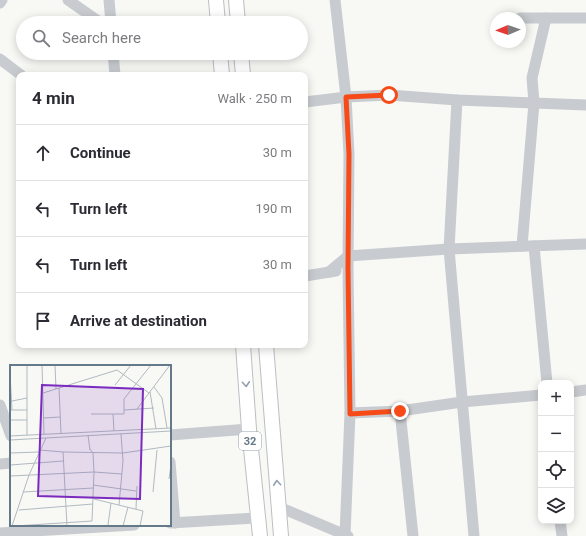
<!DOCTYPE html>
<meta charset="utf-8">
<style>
body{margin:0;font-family:Roboto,sans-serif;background:#f7f7f7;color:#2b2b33}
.controls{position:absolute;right:12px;bottom:12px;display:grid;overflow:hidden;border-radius:8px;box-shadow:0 2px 10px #0003}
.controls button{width:36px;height:36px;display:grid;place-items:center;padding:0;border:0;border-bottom:1px solid #e1e1e2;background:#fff;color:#2b2b33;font:20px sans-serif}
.compass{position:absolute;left:490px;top:12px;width:36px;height:36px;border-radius:50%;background:#fff;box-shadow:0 2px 10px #0003;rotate:268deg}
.stop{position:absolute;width:12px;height:12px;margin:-9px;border:3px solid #f64b18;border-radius:50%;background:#fff}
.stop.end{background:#f64b18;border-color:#fff;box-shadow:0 1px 4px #0008}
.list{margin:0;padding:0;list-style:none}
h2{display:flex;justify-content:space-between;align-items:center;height:52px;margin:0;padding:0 16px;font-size:17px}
h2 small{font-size:13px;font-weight:400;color:#7c7c81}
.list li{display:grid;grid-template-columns:26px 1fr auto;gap:12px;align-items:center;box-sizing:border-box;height:56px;padding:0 16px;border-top:1px solid #e1e1e2}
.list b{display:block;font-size:15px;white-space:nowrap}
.list em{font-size:13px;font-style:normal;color:#7c7c81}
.icon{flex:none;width:22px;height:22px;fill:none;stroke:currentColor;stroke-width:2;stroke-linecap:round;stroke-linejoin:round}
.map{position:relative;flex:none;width:586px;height:536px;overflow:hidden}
.search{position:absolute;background:#fff;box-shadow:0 2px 10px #0003;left:16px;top:16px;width:292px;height:44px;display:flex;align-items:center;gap:10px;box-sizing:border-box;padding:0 14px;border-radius:22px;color:#7c7c81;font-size:15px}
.panel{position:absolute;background:#fff;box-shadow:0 2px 10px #0003;left:16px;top:72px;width:292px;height:276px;border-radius:8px}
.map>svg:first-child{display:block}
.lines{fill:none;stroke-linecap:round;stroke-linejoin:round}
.major-casing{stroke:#bbbfc3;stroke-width:16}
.minor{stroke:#c8ccd0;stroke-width:11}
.major{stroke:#fff;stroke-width:14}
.oneway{stroke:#92a1ad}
.route{stroke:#f64b18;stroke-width:5}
.labels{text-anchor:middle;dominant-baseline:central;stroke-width:4;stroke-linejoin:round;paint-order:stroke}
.shield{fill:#fff;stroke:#92a1ad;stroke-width:1}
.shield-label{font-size:11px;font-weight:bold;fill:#64798a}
.inset-road{fill:none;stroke:#b0bac0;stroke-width:1}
.view{fill:#7b2cbf;fill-opacity:0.15;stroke:#7b2cbf;stroke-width:2}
.inset-edge{fill:none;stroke:#64798a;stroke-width:2}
</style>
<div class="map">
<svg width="586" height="536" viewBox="0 0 586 536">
<rect width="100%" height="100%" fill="#f8f8f5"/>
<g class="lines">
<!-- major casing -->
<g class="major-casing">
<g id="major">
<path d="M216 0 218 23"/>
<path d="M236 0 238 23"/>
<path d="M220 53 222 75"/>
<path d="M241 53 243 75"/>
<path d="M243 345 249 429 260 536"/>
<path d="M266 345 281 536"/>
</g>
</g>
<!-- minor -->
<g class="minor">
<path d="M68 0 101 23"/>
<path d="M109 0 111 23"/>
<path d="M335 0 346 97 349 154 348 268 350 413 400 411 462 402 541 395"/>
<path d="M0 3 2 0"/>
<path d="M520 18H586"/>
<path d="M113 53 115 75"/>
<path d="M0 59 21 75"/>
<path d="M457 100 449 249 474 536"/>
<path d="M305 102 346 97 389 95 457 100 586 105"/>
<path d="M522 246 534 103 532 78 546 18"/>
<path d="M534 246 547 383"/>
<path d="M329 272 348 256 449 249 586 244"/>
<path d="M305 276 336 271"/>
<path d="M571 392 586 390"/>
<path d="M0 405 11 436"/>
<path d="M400 411 413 536"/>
<path d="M170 435 249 429"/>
<path d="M170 462 175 523"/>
<path d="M0 464 11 463"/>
<path d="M279 507 348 536"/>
<path d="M560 521 562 536"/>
<path d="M170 523 258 518"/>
<path d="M0 533 134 525"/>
<path d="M345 535 350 413"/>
</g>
<!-- major -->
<use href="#major" class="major"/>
</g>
<!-- one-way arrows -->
<defs><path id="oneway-chevron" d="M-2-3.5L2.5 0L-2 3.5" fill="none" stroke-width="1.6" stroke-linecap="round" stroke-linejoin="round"/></defs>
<g class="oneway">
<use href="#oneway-chevron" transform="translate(246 384) rotate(86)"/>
<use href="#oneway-chevron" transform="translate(277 483) rotate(-95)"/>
</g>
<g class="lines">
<!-- route -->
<path class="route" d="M389 95 346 97 349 154 348 268 350 414 400 411"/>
</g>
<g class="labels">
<!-- shield labels -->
<rect class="shield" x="239" y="432" width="22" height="18" rx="3"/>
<g class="shield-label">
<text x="250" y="441">32</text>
</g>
</g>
<!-- overview -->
<g transform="translate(10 365)">
<rect width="161" height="161" fill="#f8f8f5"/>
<path class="inset-road" d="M17 0V70M32 0 34 69M45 0 46 24M0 9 2 45M105 20 121 0M144 22 152 33 157 63M49 23 51 68M140 27 146 64M33 28 107 5 139 28M2 36 17 33M127 44 160 0M0 45H17M114 45 144 43M81 49H114V34L141 0M103 49 104 66M34 53 50 52M0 55H17M78 70 80 85M0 71 161 63M0 75 161 66M30 85 53 87M0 88 29 87M0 100 53 96M0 111 84 107 112 109M159 114 161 100M83 120 126 126M13 127 83 123M143 127 147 85M84 134 133 146 130 161M109 140 113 96 111 69M126 144 127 121M9 145 83 139M98 160 101 138M2 161 19 110 36 73M5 161 82 156 84 107 83 88 80 84M57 161 53 87 113 88 161 81M113 161 118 142"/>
<path class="view" d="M32 20 133 24 130 134 28 131Z"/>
<rect width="161" height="161" class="inset-edge"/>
</g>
</svg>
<div class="controls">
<button>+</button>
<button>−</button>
<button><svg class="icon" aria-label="locate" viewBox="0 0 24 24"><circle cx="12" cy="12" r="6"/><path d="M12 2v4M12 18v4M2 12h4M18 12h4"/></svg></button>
<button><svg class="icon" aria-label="layers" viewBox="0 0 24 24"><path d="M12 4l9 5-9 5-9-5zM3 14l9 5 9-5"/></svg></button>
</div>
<svg class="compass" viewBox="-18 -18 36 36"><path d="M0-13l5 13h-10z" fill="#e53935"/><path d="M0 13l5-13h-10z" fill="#7c7c81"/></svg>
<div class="stop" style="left:389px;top:95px"></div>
<div class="stop end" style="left:400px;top:411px"></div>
<div class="search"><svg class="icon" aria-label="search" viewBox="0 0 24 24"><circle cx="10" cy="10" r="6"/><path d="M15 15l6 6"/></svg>Search here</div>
<section class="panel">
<h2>4 min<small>Walk · 250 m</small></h2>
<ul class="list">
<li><svg class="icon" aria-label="ahead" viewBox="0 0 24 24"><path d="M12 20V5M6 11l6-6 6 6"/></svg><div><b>Continue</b></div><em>30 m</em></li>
<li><svg class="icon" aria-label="left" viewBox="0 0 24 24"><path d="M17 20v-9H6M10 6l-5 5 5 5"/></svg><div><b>Turn left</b></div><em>190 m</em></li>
<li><svg class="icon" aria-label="left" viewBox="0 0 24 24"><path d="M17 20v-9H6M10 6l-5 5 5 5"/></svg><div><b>Turn left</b></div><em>30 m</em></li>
<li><svg class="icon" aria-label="arrive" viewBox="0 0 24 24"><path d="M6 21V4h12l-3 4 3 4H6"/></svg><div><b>Arrive at destination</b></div></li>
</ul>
</section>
</div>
